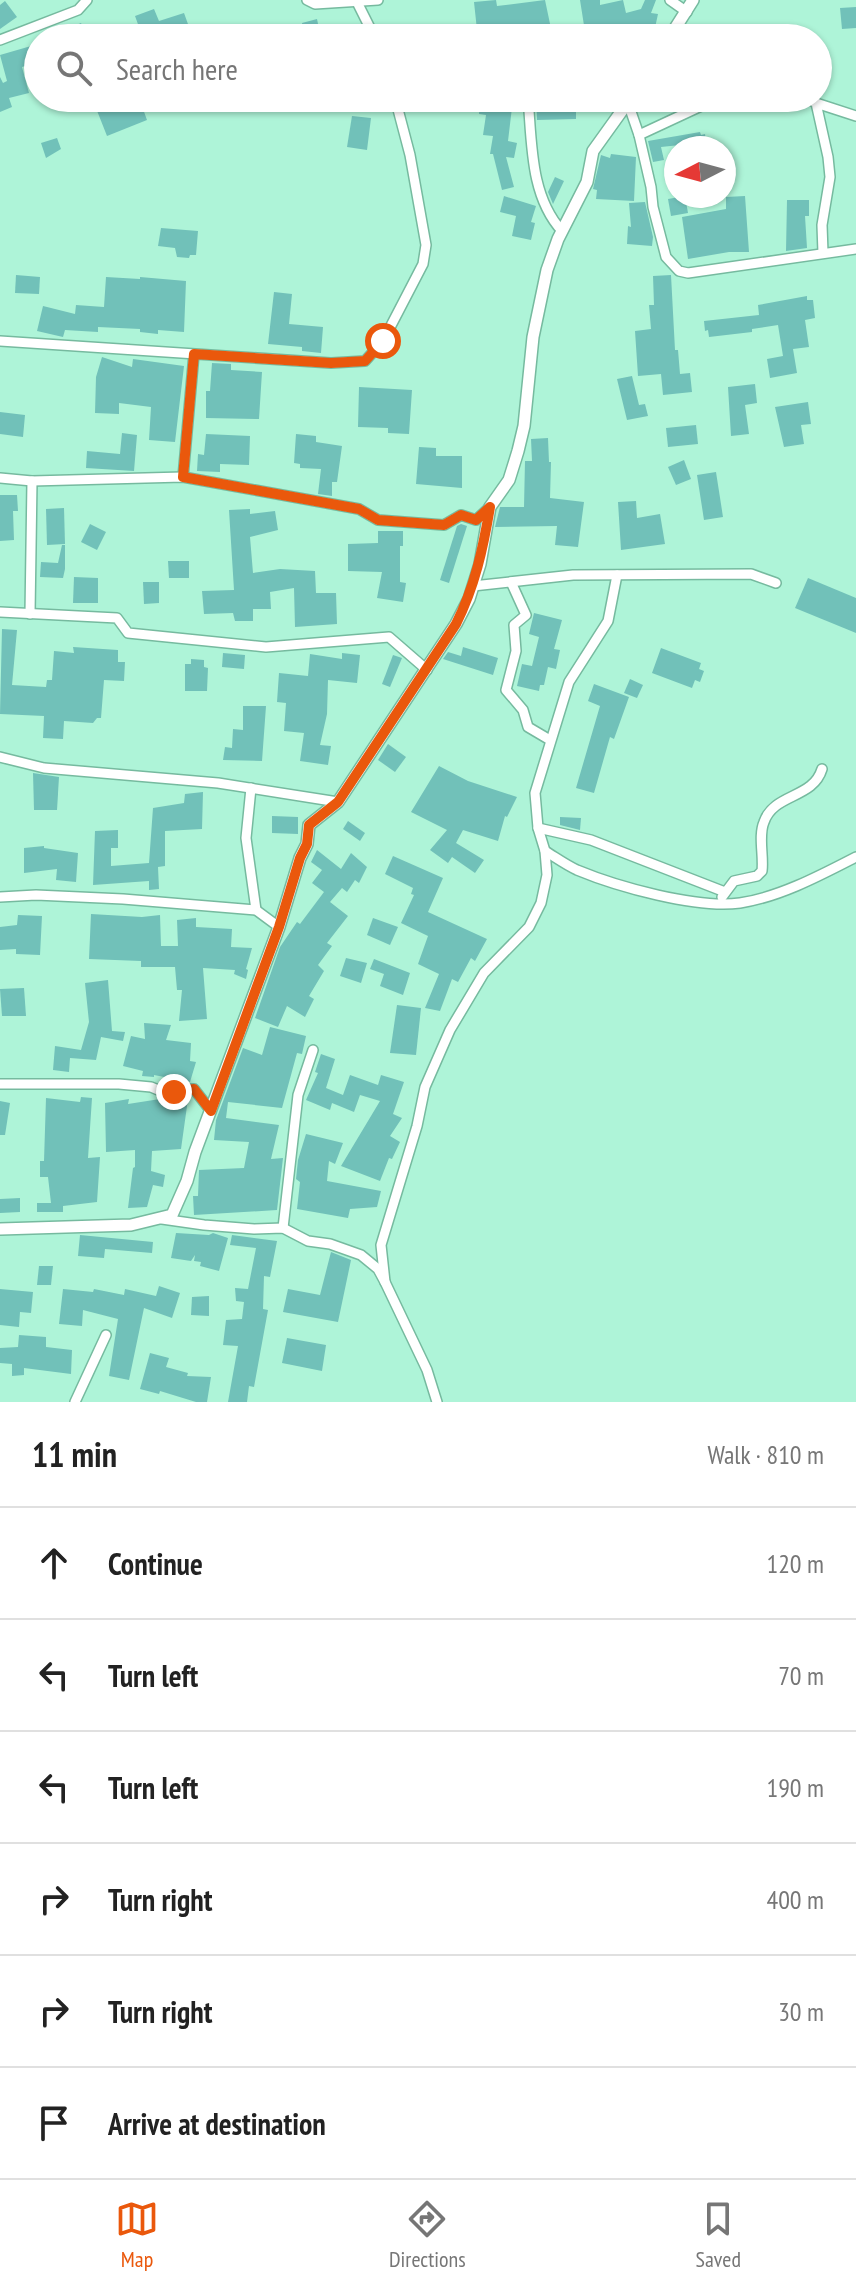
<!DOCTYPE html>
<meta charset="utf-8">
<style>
body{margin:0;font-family:"PT Sans Narrow",sans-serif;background:#f6f6f6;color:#222}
.compass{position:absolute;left:664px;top:136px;width:72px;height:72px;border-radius:50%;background:#fff;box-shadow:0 2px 6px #0004;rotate:264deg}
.stop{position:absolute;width:24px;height:24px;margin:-18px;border:6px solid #ea580c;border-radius:50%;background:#fff}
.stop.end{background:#ea580c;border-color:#fff;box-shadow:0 2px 8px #0008}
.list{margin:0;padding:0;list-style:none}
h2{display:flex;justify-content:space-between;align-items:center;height:104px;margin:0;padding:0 32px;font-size:34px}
h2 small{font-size:26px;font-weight:400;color:#767676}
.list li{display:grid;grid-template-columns:52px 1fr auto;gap:24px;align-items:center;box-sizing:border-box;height:112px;padding:0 32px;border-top:2px solid #e0e0e0}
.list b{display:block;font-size:30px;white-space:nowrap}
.list em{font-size:26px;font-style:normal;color:#767676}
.icon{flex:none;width:44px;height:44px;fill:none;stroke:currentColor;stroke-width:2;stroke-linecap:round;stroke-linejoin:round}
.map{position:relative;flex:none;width:856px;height:1402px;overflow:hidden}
.search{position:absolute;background:#fff;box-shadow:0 2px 6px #0004;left:24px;right:24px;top:24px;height:88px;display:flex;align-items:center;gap:20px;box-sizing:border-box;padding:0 28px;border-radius:44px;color:#767676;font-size:30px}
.sheet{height:776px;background:#fff}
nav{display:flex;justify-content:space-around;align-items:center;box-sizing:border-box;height:112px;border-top:2px solid #e0e0e0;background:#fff;font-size:22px;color:#767676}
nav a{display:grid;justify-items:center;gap:4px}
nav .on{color:#ea580c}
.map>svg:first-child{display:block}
.building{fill:#71c1b9}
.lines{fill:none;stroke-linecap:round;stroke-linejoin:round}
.minor-casing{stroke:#76ba9f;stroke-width:12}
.tertiary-casing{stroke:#76ba9f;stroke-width:14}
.minor{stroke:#fff;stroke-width:9}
.tertiary{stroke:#fff;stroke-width:11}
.route{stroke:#ea580c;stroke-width:10}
</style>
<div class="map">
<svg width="856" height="1402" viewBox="0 0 856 1402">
<rect width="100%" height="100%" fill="#aef4d8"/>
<!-- building -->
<g class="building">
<path d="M496 0 497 6 545 0 553 38H531V34L525 35V33L507 38 505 27 477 30 474 2Z"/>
<path d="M580 0H600V5L623 0 626 13 641 9 645 0H656L651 13 658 14 653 37 630 31 632 38H609V34L586 38Z"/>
<path d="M5 1 17 17 0 29V5Z"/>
<path d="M856 7V28L842 29 840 8Z"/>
<path d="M154 9 159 21 184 13 193 38H143L135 16Z"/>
<path d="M317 19 321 38H305L302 23Z"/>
<path d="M81 23 88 38H46Z"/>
<path d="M38 44V62L22 67 29 93 9 98 12 107 0 112V77L3 83 7 81 0 55Z"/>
<path d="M92 98H105L108 106 139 98 147 120 107 136Z"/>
<path d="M480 98 513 99 508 141 517 143 514 158 506 157 514 187 502 190 493 154H490L493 136 483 135 486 115 479 114Z"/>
<path d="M536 98 576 100V119L537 120Z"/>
<path d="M352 116 371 118 367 150 347 147Z"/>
<path d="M700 132 701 135 705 134 707 148H681L680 145 661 147 664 160 653 162 648 141Z"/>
<path d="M57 138 61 149 46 158 41 143Z"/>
<path d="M611 154 636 157 634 201 596 199 597 190 593 189 601 155 610 158Z"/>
<path d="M555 177 564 181 553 204 548 192Z"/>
<path d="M504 196 536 206 531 222 535 223 531 240 512 236 516 216 500 212Z"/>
<path d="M685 196 688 213 671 216 668 199Z"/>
<path d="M745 196 749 252H729L688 259 682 217 726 209V197Z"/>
<path d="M787 200H809V216H805L807 248 786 251Z"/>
<path d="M645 202 653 237 652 246 627 244 628 226 631 227 629 203Z"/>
<path d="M161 228 198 231 196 255H190L189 258 177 257 175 248 158 246Z"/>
<path d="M16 275 40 277 39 294 15 293Z"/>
<path d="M671 275 675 350H678L680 374 690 373 692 392 663 395 661 374 638 376 635 331 651 329 649 305H654L653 276Z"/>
<path d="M106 277 140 279V277L186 281 184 332 158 330V334L140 332V329L98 327V332L65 330 63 337 37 331 43 306 75 314 76 305 104 307Z"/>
<path d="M274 292 292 294 289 324 323 327 321 353 302 351V347L268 344Z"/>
<path d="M807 296V300H813L815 318 805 320 809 347 793 349 797 373 770 378 767 359 783 356 778 325 752 329V332L709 337 708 330 705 331 704 321 759 315 758 305Z"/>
<path d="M102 357 132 367 133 359 184 366 175 442 149 440 151 407 119 403V414L95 413 96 377Z"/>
<path d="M212 363 231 364V370L262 372 259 419 206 418V391H210Z"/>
<path d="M632 376 639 405 645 404 648 416 627 420 617 379Z"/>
<path d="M755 384 757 403 745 405 749 434 731 436 728 387Z"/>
<path d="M359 387 412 390 409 434 388 433V428L358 427Z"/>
<path d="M808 402 811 424 801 425 804 444 784 447 775 407Z"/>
<path d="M0 412 25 415 23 437 0 434Z"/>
<path d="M696 425 698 444 668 447 666 428Z"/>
<path d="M122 433 137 435 134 471 86 468 87 451 120 454Z"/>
<path d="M206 434 250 436 249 465 220 464V472L197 471 198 454 204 455Z"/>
<path d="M296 434 316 436V442L342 446 337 482H332V496L318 494 321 469 300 468V464L294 463Z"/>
<path d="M548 438 549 462H551L550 498 584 502 578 547 555 545 557 526 495 527 500 507H524L525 461H532L531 439Z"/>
<path d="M419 447 436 448V456H462V488L416 484Z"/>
<path d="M684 460 691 479 676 485 668 467Z"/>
<path d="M716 472 723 517 704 520 697 475Z"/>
<path d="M0 495H17L18 511H13L14 540 0 541Z"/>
<path d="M636 501 637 518 660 514 665 544 621 550 618 502Z"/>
<path d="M64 508 65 544 47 545 46 509Z"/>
<path d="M250 509V514L275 511 278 530 250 537 253 573 280 569 315 571 316 593H336L337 624 295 627 294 588 270 592 271 609H253V621H235L233 613 204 614 202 591 234 590 229 510Z"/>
<path d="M90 524 106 532 97 550 81 542Z"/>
<path d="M461 524 467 526 449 583 440 580 457 526Z"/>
<path d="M378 531H403V546H400V582L406 583 403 602 377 598 382 572 348 571V544L378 543Z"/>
<path d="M62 545H65V569L63 578 40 577 41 562 58 563Z"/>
<path d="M168 561H189V578H169Z"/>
<path d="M74 577 98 578V603H73Z"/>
<path d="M808 578 856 598V633L795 608Z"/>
<path d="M143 582H159V603L144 604Z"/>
<path d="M534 613 562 620 554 649 560 650 556 669 548 667 544 685H540L539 691 517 686 522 664 532 666 539 637 529 634Z"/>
<path d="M2 629 17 630 12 685 46 687 47 680H52L54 651 74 653 73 647 118 650V662H125L124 681 104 680 101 718H97L93 723 64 721 63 739 43 738 44 716 0 714Z"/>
<path d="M463 647 498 658 493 675 443 659 448 652 461 656Z"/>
<path d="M661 648 701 663 699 669 704 671 700 682 695 680 692 688 652 673Z"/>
<path d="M223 653 245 655 244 669 222 667Z"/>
<path d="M342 653 360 655 357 683 328 680 327 714 320 745 331 746 328 765 300 761 304 733 284 731 286 703 277 702 279 673 308 676 310 654 342 659Z"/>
<path d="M393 655 402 658 390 687 382 684Z"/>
<path d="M191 659 204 660V667L208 668 207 691H185V664H191Z"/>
<path d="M630 679 643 685 637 698 624 693Z"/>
<path d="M594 684 629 697 614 739 610 737 594 793 576 788 600 706 588 701Z"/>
<path d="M243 706H266L262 761 223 760 225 747 232 748 233 729 243 730Z"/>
<path d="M388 744 406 757 395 772 378 760Z"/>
<path d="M439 766 468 781 517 797 507 817 505 816 498 841 463 830 456 843 484 860 475 873 452 857 448 863 430 850 447 830 411 812Z"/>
<path d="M33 773 59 777 57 810H34Z"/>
<path d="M203 792 202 829 165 831V866L158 867 159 889 149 890V881L93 885 95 831 118 830V848H111V866L149 863 153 808 184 803 185 794Z"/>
<path d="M272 816 298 817V834L272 833Z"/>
<path d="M560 817 581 818 580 830 560 825Z"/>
<path d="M348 821 365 833 360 841 343 829Z"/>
<path d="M44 846V848L78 853 76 882 56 880 57 869 24 873V848Z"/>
<path d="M317 850 341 869 351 853 367 867 359 883 355 880 347 892 342 888 330 902 348 916 327 943 332 946 318 965 324 971 309 996 314 999 305 1017 287 1006 278 1027 255 1018 280 947 297 922 300 924 324 892 312 883 322 870 311 862Z"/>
<path d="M393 856 443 878 428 912 487 939 475 961 471 958 458 982 452 979 440 1011 425 1008 439 974 418 964 428 936 401 923 414 895 411 894 413 888 385 874Z"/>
<path d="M91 914 142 917 160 915 161 946H178L177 920 196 918V927L232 929 231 947 252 948 246 969 248 970 246 979 234 974 235 970 203 968 207 1019 179 1021 182 990H177L175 967H141V961L89 959Z"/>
<path d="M18 915 42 916 40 955 16 954V949L0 950V927L17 925Z"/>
<path d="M373 918 398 927 390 945 367 935Z"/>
<path d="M346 958 367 963 361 983 340 976Z"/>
<path d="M374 959 410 973 403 995 380 986 384 974 370 969Z"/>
<path d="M108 980 112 1031 125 1032 123 1041 101 1037 96 1060 70 1058 69 1072 53 1070 55 1046 81 1050 89 1022 85 983Z"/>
<path d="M24 988 26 1016H2L0 989Z"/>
<path d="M397 1005 421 1008 416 1055 390 1053Z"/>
<path d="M144 1023 171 1025 166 1040 191 1043 190 1061 196 1062 190 1082 154 1075V1077L142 1076 143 1071 123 1066 131 1036 145 1039Z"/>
<path d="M270 1027 306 1036 302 1054 297 1053 282 1108 228 1102 226 1118 279 1125 271 1159 283 1158 277 1210 194 1215 193 1196H198L199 1170 244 1168 249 1142 214 1140 216 1120 243 1048 262 1055Z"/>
<path d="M321 1054 335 1059 326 1088 343 1095 350 1075 378 1085 381 1075 404 1082 393 1114 402 1118 390 1136 400 1142 392 1159 389 1158 380 1181 341 1166 380 1101 360 1095 354 1112 332 1103 330 1110 306 1100 318 1073 315 1072Z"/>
<path d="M81 1097 92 1098 88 1158 100 1157 97 1202 63 1206V1212H37V1203H51L48 1177H40V1161H44L46 1098 80 1102Z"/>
<path d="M129 1099 128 1104 160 1099H188L181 1149 152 1151 151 1171 165 1175 163 1187 153 1185 147 1207 128 1208 133 1168 135 1167V1150L106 1152 105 1103Z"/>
<path d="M0 1101 10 1103 5 1135H0Z"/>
<path d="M306 1134 343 1143 335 1164 329 1161 327 1181 381 1191 377 1207 350 1209 348 1218 297 1209 300 1182 296 1179 298 1160Z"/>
<path d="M20 1198V1212L0 1213V1199Z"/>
<path d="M176 1233 209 1235 213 1233 228 1238 219 1271 200 1266 201 1262 194 1261 195 1255 191 1261 171 1258Z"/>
<path d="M80 1235 153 1242 152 1253 105 1249 104 1258 78 1256Z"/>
<path d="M232 1235 277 1241 270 1277 264 1276 263 1309 268 1310 254 1387 249 1386 247 1402H228L238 1346 223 1345 226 1320 242 1319 244 1302 236 1301 235 1288 248 1289 256 1248 230 1245Z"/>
<path d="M331 1252 351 1260 338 1322 283 1312 288 1289 320 1295Z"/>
<path d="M39 1266H53L51 1285H37Z"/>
<path d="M159 1286 180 1293 172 1318 144 1308 129 1380 109 1376 118 1319 83 1310 82 1326 59 1324 63 1289 93 1292 94 1289 124 1295 125 1289 156 1296Z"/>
<path d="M0 1289 33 1292 31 1313 20 1312 19 1327 0 1325Z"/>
<path d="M209 1296V1316L191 1315 192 1297Z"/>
<path d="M19 1335 46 1337V1347L72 1350 71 1374 24 1368V1375L12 1376V1364L0 1363V1348L18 1347Z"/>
<path d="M287 1338 326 1345 322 1371 282 1363Z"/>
<path d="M150 1353 169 1358 166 1367 188 1373 187 1376 211 1377 207 1402H196L160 1391 159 1394 140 1389Z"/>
</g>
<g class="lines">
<!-- minor casing -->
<g class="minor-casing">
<g id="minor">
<path d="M307 0 315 4 378 0"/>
<path d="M356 0 375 38"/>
<path d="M670 0 687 12"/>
<path d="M0 40 78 10 87 0"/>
<path d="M528 98C532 143 530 196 562 231"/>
<path d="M807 98 816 103 828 157 830 177 822 225 823 253"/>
<path d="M628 103 639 135 651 187 653 207 666 257 679 271 688 273 856 249"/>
<path d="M816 103 856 116"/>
<path d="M639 135 712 101 743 98"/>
<path d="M0 341 331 363 365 361 383 341 423 264 426 245 410 155 395 98"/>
<path d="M183 477 194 354"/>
<path d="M0 478 32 481 183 477 359 509 378 520 444 525 461 515 476 520 490 507"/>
<path d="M511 582 526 615 514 625 516 651 506 690 523 710 528 727 550 740"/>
<path d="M473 586 573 575 751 574 776 583"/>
<path d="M0 612 117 618 128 633 266 647 389 637 427 670"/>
<path d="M30 614 32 481"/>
<path d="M0 757 44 768 218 783 338 802"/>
<path d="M251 788 246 838 256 910"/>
<path d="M538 828 591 840 725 892"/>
<path d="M545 851C555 857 566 865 577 870 618 887 697 909 740 903 780 897 821 875 856 857"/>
<path d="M0 897 36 895 123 899 256 910 279 927"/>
<path d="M722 897 734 881 757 876 762 871C764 856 758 836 764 822 774 793 813 799 822 769"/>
<path d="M0 1084H119L151 1087 163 1092 194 1089 211 1111"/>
<path d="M162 1219 204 1225 254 1229 283 1228 308 1241 330 1244 361 1255 378 1269 385 1282 427 1370 437 1402"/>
<path d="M283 1228 298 1095 313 1050"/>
<path d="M385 1282 381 1245 417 1126 425 1087 450 1030 484 973 529 927 541 903 547 875 545 851 538 828 535 793 569 682 608 621 617 575"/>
<path d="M75 1402 106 1335"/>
</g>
</g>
<!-- tertiary casing -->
<g class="tertiary-casing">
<g id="tertiary">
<path d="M669 38 693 0"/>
<path d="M0 1229 131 1225 172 1215 187 1181 195 1152 279 927 300 858 307 844 309 825 338 802 456 624 469 599 480 564 490 507 509 480 518 451 524 426 533 337 547 270 558 239 587 182 593 151 631 98"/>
</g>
</g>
<!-- minor -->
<use href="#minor" class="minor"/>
<!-- tertiary -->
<use href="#tertiary" class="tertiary"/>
</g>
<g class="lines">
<!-- route -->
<path class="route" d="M174 1092 194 1089 211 1111 279 927 300 858 307 844 309 825 338 802 456 624C475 586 483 549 490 507L476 520 461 515 444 525 378 520 359 509 183 477 194 354 331 363 365 361 383 341"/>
</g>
</svg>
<svg class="compass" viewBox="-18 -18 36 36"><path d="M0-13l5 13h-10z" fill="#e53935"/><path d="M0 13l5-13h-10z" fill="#767676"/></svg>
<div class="stop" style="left:383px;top:341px"></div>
<div class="stop end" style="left:174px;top:1092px"></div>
<div class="search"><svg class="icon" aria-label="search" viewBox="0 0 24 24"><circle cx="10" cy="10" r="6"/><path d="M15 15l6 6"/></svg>Search here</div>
</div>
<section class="sheet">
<h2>11 min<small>Walk · 810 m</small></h2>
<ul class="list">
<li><svg class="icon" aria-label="ahead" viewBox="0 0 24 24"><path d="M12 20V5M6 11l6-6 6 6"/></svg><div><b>Continue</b></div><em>120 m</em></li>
<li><svg class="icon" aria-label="left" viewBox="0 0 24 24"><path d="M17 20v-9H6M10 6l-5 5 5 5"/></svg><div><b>Turn left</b></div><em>70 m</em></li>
<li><svg class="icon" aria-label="left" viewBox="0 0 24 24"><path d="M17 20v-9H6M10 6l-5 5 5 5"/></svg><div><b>Turn left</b></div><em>190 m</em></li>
<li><svg class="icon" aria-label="right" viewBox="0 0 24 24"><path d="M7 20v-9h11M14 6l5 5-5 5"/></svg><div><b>Turn right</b></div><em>400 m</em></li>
<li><svg class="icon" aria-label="right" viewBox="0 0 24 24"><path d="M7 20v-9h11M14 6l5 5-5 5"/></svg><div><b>Turn right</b></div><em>30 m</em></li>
<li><svg class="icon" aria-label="arrive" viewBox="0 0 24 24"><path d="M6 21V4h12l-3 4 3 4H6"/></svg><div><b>Arrive at destination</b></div></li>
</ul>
</section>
<nav>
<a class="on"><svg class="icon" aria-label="map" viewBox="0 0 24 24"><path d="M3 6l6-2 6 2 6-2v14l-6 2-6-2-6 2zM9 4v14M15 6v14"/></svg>Map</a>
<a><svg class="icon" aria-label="directions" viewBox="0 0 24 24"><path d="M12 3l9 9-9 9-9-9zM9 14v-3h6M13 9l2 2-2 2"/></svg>Directions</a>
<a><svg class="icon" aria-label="saved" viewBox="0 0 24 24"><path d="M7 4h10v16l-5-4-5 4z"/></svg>Saved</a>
</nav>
